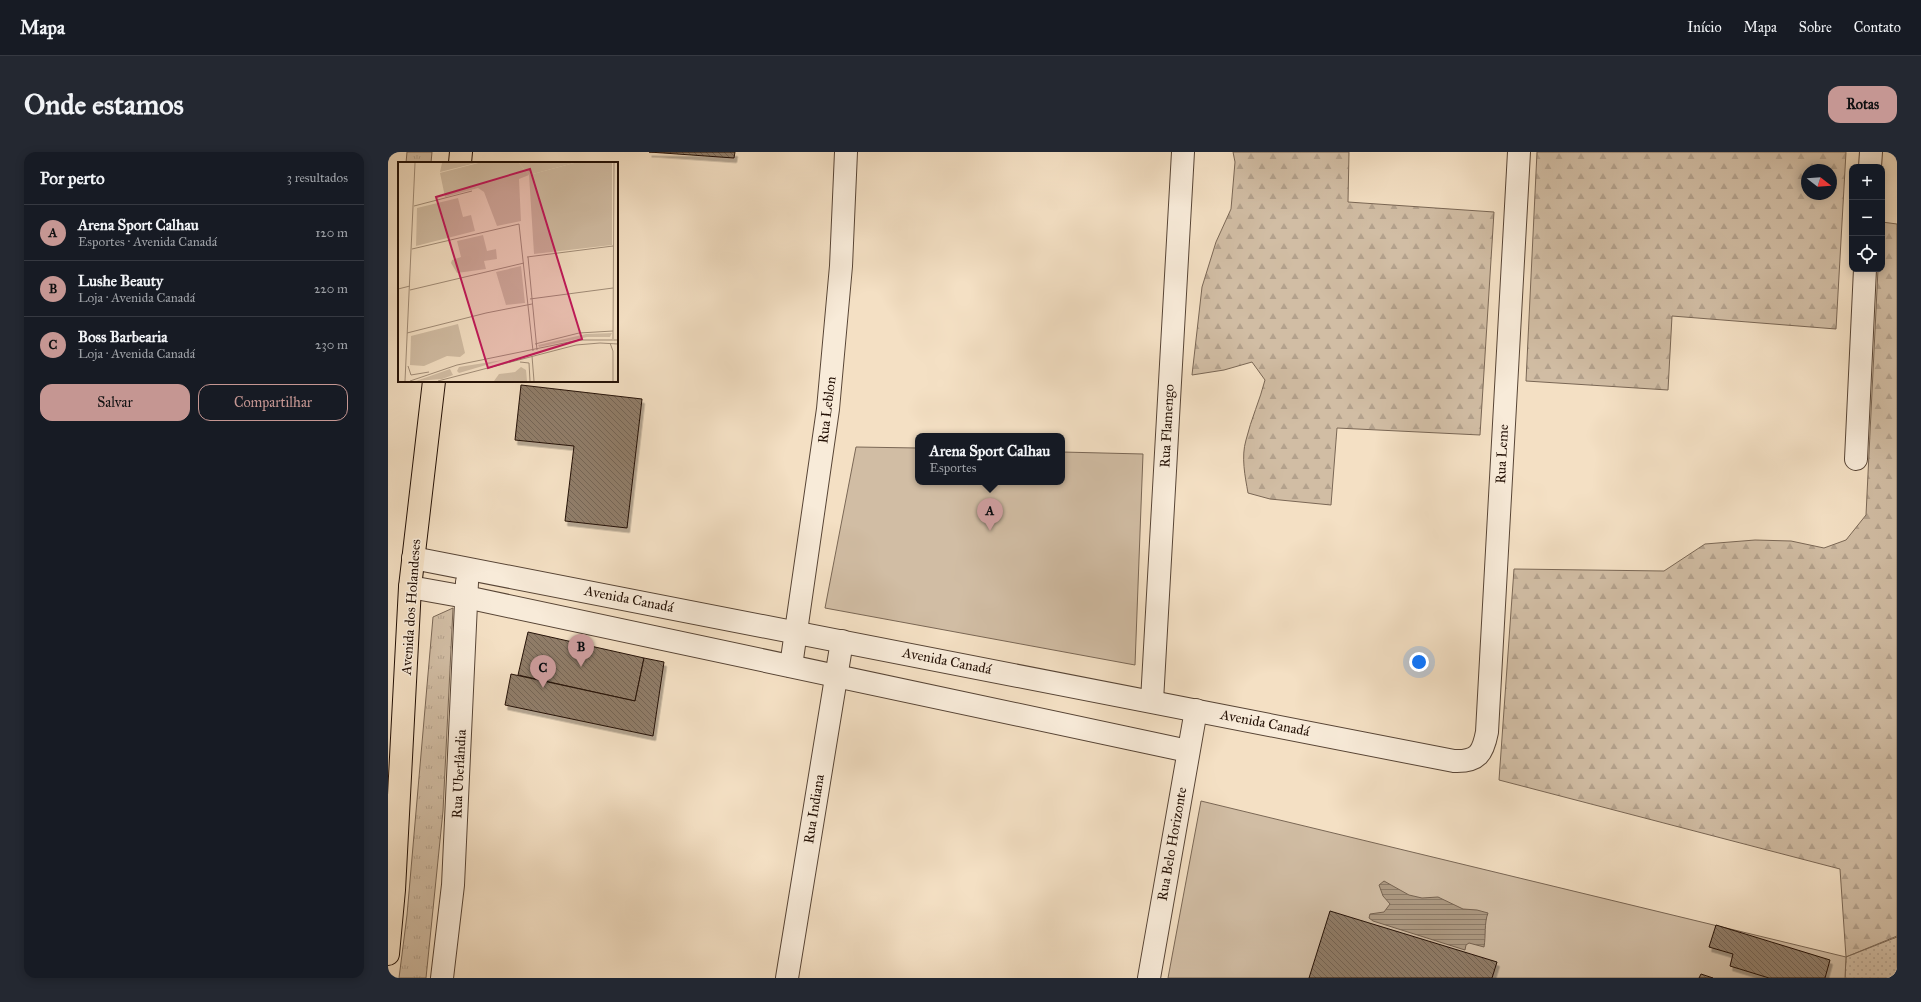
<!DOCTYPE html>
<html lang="pt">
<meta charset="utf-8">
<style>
body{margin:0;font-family:"IM FELL Great Primer",serif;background:#242831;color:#f1f3f6}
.controls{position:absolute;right:12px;top:12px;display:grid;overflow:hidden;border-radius:8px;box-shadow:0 2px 10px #0003}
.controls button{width:36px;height:36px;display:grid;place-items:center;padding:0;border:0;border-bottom:1px solid #363941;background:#171b24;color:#f1f3f6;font:20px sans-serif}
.compass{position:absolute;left:1413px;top:12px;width:36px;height:36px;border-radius:50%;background:#171b24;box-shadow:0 2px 10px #0003;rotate:107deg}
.you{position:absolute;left:1031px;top:510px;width:14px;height:14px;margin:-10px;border:3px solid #fff;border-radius:50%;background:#1a73e8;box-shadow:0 0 0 6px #1a73e833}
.badge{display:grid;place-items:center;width:26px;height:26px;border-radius:50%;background:#c59692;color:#111;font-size:13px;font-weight:700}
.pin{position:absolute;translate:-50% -33px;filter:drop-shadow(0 1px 2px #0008)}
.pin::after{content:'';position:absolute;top:21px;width:14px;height:12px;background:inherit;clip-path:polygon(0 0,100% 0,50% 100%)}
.popup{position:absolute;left:527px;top:281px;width:150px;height:52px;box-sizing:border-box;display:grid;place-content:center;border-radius:8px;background:#171b24;filter:drop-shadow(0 1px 3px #0005);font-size:13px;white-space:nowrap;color:#9ea1a6}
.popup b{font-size:15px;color:#f1f3f6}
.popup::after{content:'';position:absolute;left:50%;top:100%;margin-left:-8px;border:8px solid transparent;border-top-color:#171b24}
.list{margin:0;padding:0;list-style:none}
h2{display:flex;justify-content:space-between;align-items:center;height:52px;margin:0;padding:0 16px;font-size:17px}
h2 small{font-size:13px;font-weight:400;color:#9ea1a6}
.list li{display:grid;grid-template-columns:26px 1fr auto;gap:12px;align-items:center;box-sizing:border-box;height:56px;padding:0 16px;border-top:1px solid #363941}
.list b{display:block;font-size:15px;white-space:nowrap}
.list p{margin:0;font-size:13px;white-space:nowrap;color:#9ea1a6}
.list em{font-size:13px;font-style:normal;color:#9ea1a6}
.actions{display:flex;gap:8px;padding:12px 16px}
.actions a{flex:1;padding:9px 0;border:1px solid #c59692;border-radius:12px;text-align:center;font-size:14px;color:#c59692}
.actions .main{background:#c59692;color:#111}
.icon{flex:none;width:22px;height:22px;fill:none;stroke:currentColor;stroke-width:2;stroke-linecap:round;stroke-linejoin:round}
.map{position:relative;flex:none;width:1509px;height:826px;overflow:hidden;border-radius:12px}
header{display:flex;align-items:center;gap:24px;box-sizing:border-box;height:56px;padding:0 20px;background:#171b24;border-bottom:1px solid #363941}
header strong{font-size:19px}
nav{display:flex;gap:22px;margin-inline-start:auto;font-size:14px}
.intro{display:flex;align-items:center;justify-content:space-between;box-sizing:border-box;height:96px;padding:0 24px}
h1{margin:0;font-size:28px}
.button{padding:10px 18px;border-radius:12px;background:#c59692;color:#111;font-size:14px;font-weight:700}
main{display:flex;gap:24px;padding:0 24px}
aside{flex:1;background:#171b24;border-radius:12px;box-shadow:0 2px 10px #0003}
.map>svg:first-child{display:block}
.grass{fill:url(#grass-tufts);stroke:#7a6755}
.forest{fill:url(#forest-firs);stroke:#7a6755;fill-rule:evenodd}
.park{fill:url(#park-dots);stroke:#7a6755}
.garden{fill:#d1bda4;stroke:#7a6755}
.water{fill:url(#water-rules);stroke:#766351}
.building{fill:url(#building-back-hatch);stroke:#241106;filter:url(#shadow)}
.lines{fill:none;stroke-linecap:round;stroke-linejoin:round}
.minor-casing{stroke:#584536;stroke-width:24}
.major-casing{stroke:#241106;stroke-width:24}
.minor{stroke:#f8ebd9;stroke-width:22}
.major{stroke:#f4e0c4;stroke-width:22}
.labels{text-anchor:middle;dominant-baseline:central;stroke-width:3;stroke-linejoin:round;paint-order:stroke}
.street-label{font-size:14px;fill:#241106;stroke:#f8ebd9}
.inset-road{fill:none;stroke:#a18d78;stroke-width:1}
.view{fill:#c2185b;fill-opacity:0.15;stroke:#c2185b;stroke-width:2}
.inset-edge{fill:none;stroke:#241106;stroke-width:2}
</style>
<header>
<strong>Mapa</strong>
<nav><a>Início</a><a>Mapa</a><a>Sobre</a><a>Contato</a></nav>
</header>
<div class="intro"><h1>Onde estamos</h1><a class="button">Rotas</a></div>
<main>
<aside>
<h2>Por perto<small>3 resultados</small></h2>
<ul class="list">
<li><span class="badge">A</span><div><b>Arena Sport Calhau</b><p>Esportes · Avenida Canadá</p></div><em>120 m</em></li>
<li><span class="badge">B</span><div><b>Lushe Beauty</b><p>Loja · Avenida Canadá</p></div><em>220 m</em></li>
<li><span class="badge">C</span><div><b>Boss Barbearia</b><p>Loja · Avenida Canadá</p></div><em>230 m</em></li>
</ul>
<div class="actions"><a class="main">Salvar</a><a>Compartilhar</a></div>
</aside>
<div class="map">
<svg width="1509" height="826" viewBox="0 0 1509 826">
<defs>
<pattern id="grass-tufts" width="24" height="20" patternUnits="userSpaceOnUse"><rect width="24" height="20" fill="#d1bda4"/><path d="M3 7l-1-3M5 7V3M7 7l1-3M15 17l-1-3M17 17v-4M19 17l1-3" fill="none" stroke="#b3a18c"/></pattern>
<pattern id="forest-firs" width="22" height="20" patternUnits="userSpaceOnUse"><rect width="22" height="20" fill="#d1bda4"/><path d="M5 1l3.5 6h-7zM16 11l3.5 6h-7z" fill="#b3a18c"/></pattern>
<pattern id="park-dots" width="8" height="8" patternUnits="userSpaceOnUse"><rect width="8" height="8" fill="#d1bda4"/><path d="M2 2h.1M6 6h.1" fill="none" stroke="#b3a18c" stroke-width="1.8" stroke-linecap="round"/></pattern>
<pattern id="water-rules" width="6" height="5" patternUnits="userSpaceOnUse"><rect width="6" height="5" fill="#ad9a83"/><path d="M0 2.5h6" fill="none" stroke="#8d7c69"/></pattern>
<pattern id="building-back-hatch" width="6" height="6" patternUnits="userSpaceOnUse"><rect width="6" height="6" fill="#907d69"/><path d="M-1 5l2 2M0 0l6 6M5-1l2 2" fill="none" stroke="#756554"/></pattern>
<filter id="shadow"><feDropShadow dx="2.5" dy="4.5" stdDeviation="0" flood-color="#0004"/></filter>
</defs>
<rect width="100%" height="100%" fill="#f4e0c4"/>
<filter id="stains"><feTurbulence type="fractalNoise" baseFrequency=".005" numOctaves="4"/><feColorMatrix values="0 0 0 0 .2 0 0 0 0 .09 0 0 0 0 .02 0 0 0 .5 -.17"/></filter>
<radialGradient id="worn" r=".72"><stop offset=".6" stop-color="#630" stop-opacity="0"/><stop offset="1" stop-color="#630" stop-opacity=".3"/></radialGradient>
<!-- grass -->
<g class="grass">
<path d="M19 0H44L43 11H18Z"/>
<path d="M65 456 55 659 38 826H11L19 763 45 465Z"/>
</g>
<!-- forest -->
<g class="forest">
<path d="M845 0H961L960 50 1106 60 1092 283 949 276 943 353 882 347 860 341C857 324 853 305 858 288 863 267 872 248 877 228L864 210 836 218 804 223 814 135 828 90 843 57 847 10Z"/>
<path d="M1149 0H1458L1448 177 1284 164 1280 238 1138 229ZM1419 18H1443V42H1419Z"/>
<path d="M1494 70 1509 72V784L1458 805 1452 717 1111 628 1126 417 1276 419 1317 392 1367 388 1403 389 1436 396 1458 388 1478 363 1490 117H1494Z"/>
</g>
<!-- park -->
<path class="park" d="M1509 785V826H1457L1458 805Z"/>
<!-- garden -->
<g class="garden">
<path d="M468 295 530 296V330H674V300L755 302 747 513 437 456Z"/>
<path d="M813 649 1458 805 1457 826H780Z"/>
</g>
<!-- water -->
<path class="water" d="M996 729 1021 743 1034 746 1050 745 1075 757 1089 758 1100 761C1096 771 1098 784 1096 795L1081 791 1078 793 1077 798 985 769 981 766 982 762 996 760 1002 752 995 744 991 733Z"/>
<!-- building -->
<g class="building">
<path d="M261 0H347L346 6Z"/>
<path d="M133 233 254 247 239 376 177 369 186 294 127 288Z"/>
<path d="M140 480 256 506 247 549 130 523Z"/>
<path d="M256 506 276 510 265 584 117 553 123 522 247 549Z"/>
<path d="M942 759 1109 810 1104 826H921Z"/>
<path d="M1328 773 1442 808 1437 826H1381L1342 814 1345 802 1321 795Z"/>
<path d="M1313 822 1325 826H1311Z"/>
</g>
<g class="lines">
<!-- minor casing -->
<g class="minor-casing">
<g id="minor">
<path d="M1482 15 1483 0"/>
<path d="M1468 307 1477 117"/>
<path d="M25 406 1066 609C1090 610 1095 601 1099 580L1131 0"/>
<path d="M22 435 78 445 800 599"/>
<path d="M403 514 440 257 453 114 458 0"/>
<path d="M764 549 795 0"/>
<path d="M54 826 65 733 79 430"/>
<path d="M399 826 454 489"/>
<path d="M761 826 808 558"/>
</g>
</g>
<!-- major casing -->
<g class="major-casing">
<g id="major">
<path d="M72 11 73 0"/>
<path d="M0 802 6 738 22 435 46 229"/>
</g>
</g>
<!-- minor -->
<use href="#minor" class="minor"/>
<!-- major -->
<use href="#major" class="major"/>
</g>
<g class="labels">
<!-- street labels -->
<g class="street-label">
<text transform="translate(439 258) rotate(-83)">Rua Leblon</text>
<text transform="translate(779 274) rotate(-87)">Rua Flamengo</text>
<text transform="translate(1114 302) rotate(-87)">Rua Leme</text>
<text transform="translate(241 447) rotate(11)">Avenida Canadá</text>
<text transform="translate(23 455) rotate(-86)">Avenida dos Holandeses</text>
<text transform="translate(559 509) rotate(11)">Avenida Canadá</text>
<text transform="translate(877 571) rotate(11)">Avenida Canadá</text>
<text transform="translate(71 622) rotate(-87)">Rua Uberlândia</text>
<text transform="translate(426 657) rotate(-81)">Rua Indiana</text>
<text transform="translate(784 692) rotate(-80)">Rua Belo Horizonte</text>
</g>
</g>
<!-- overview -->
<g transform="translate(10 10)">
<rect width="220" height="220" fill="#f4e0c4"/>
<path d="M214 171 212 175H189L141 185 140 183 188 172ZM105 198 61 211 59 209 61 205ZM123 205 128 208 129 219H96L101 212 117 210ZM52 207 55 213 44 217 18 219Z" fill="#d1bda4"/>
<path d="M80 1H121L131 13 121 17 123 59 99 64 86 30 80 26 47 35 42 11ZM60 36 65 55 73 53 77 69 18 84 19 46ZM85 73 89 89 98 87 99 97 86 99 88 107 59 111 53 101 54 98 63 95 59 79ZM60 162 67 191 62 195 49 194 26 204 12 203 13 174Z" fill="#d1bda4"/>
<path d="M44 1H78L42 10ZM121 1H176L131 13Z" fill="#d1bda4"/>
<path d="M176 1H214V83L136 92 131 13ZM123 104 127 141 108 143 98 110Z" fill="#d1bda4"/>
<path class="inset-road" d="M16 44 74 29M14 87 121 62 135 189M129 95 215 84M130 95 139 188M0 127 12 124M12 128 126 101M132 137 215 126M9 171 88 151 134 142M215 177 216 1M212 181 215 189V219M137 182 181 171 215 169M134 194 136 219M122 200 131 201 132 219M10 204 13 213 31 210M7 219 17 1M12 219 59 203 181 178H220M40 219 178 183 202 181 220 182"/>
<path class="view" d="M132 7 184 177 90 206 38 35Z"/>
<rect width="220" height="220" class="inset-edge"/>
</g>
<rect width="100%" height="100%" filter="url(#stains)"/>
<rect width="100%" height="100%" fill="url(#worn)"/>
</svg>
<div class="controls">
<button>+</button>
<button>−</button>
<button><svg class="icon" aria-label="locate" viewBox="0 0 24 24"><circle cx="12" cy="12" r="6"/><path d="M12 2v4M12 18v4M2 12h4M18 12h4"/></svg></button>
</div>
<svg class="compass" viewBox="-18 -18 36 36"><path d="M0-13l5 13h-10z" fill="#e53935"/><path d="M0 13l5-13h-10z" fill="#9ea1a6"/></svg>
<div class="you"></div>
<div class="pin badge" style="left:602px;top:379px">A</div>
<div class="popup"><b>Arena Sport Calhau</b>Esportes</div>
<div class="pin badge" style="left:193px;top:515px">B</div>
<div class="pin badge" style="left:155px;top:536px">C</div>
</div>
</main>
